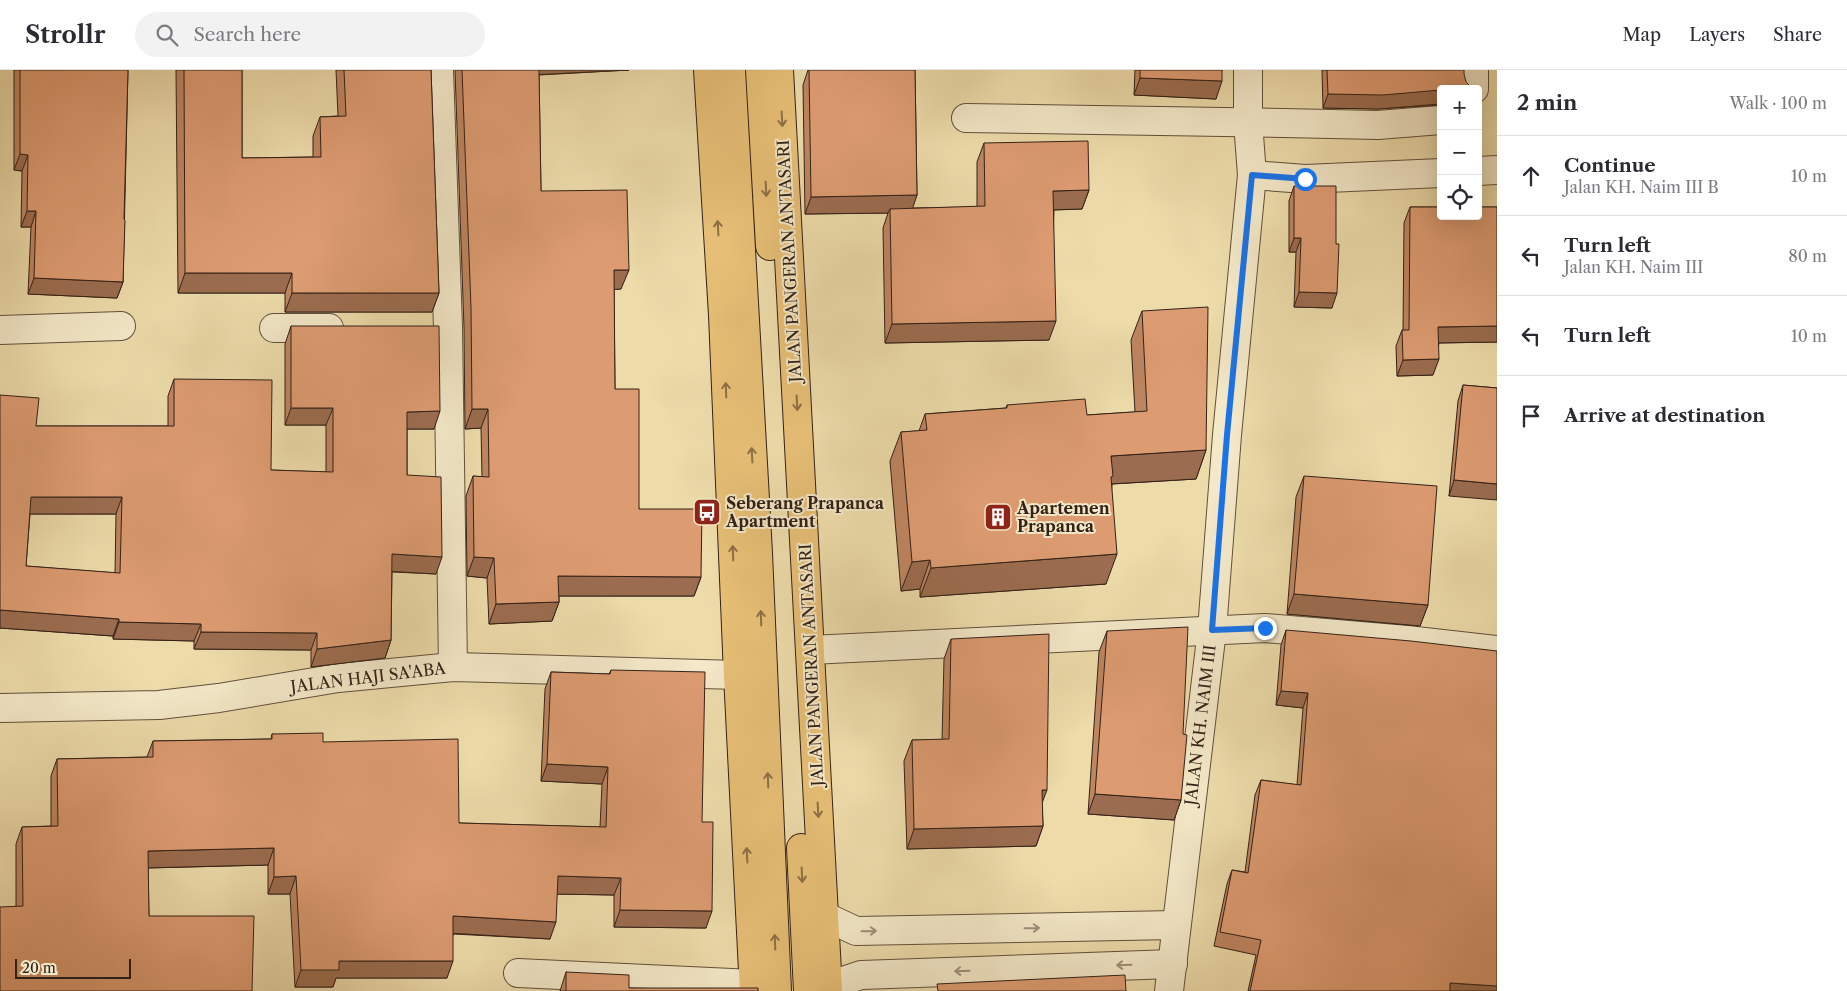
<!DOCTYPE html>
<meta charset="utf-8">
<style>
body{margin:0;font-family:"Libre Caslon Text",serif;background:#f2f2f3;color:#2b2b33}
.controls{position:absolute;right:15px;top:15px;display:grid;overflow:hidden;border-radius:5px;box-shadow:0 5px 20px #0002}
.controls button{width:45px;height:45px;display:grid;place-items:center;padding:0;border:0;border-bottom:1px solid #e1e1e2;background:#fff;color:#2b2b33;font:25px sans-serif}
.scale{position:absolute;left:15px;bottom:12px;width:116px;box-sizing:border-box;padding-left:5px;border:2px solid #332118;border-top:0;font-size:14px;line-height:18px;white-space:nowrap;color:#332118;-webkit-text-stroke:4px #f3e8c8;paint-order:stroke}
.stop{position:absolute;width:15px;height:15px;margin:-11px;border:4px solid #1a73e8;border-radius:50%;background:#fff}
.stop.end{background:#1a73e8;border-color:#fff;box-shadow:0 1px 5px #0008}
.list{margin:0;padding:0;list-style:none}
h2{display:flex;justify-content:space-between;align-items:center;height:65px;margin:0;padding:0 20px;font-size:21px}
h2 small{font-size:16px;font-weight:400;color:#7c7c81}
.list li{display:grid;grid-template-columns:32px 1fr auto;gap:15px;align-items:center;box-sizing:border-box;height:80px;padding:0 20px;border-top:1px solid #e1e1e2}
.list b{display:block;font-size:19px;white-space:nowrap}
.list p{margin:0;font-size:16px;white-space:nowrap;color:#7c7c81}
.list em{font-size:16px;font-style:normal;color:#7c7c81}
.icon{flex:none;width:28px;height:28px;fill:none;stroke:currentColor;stroke-width:2;stroke-linecap:round;stroke-linejoin:round}
.map{position:relative;flex:none;width:1497px;height:921px;overflow:hidden}
header{display:flex;align-items:center;gap:30px;box-sizing:border-box;height:70px;padding:0 25px;background:#fff;border-bottom:1px solid #e1e1e2}
header strong{font-size:24px}
nav{display:flex;gap:28px;margin-inline-start:auto;font-size:18px}
.search{width:350px;height:45px;background:#f2f2f3;display:flex;align-items:center;gap:12px;box-sizing:border-box;padding:0 18px;border-radius:28px;color:#7c7c81;font-size:19px}
main{display:flex}
aside{flex:1;background:#fff}
.map>svg:first-child{display:block}
.lines{fill:none;stroke-linecap:round;stroke-linejoin:round}
.street-casing{stroke:#62503c;stroke-width:30}
.primary-casing{stroke:#332118;stroke-width:30}
.street{stroke:#f3e8c8;stroke-width:28}
.primary{stroke:#e6be75;stroke-width:28}
.wall{fill:#be8561;stroke:#332118;fill-rule:evenodd}
.shaded-wall{fill:#9b6c4f;stroke:#332118}
.building{fill:#dd9b71;stroke:#332118;fill-rule:evenodd}
.oneway{stroke:#8c7046}
.oneway2{stroke:#9d8e79}
.route{stroke:#1a73e8;stroke-width:6}
.labels{text-anchor:middle;dominant-baseline:central;stroke-width:4;stroke-linejoin:round;paint-order:stroke}
.street-label{font-size:16px;fill:#332118;stroke:#f3e8c8}
.poi-label{font-size:16px;font-weight:bold;fill:#332118;stroke:#f3e8c8;text-anchor:start}
</style>
<header>
<strong>Strollr</strong>
<div class="search"><svg class="icon" aria-label="search" viewBox="0 0 24 24"><circle cx="10" cy="10" r="6"/><path d="M15 15l6 6"/></svg>Search here</div>
<nav><a>Map</a><a>Layers</a><a>Share</a></nav>
</header>
<main>
<div class="map">
<svg width="1497" height="921" viewBox="0 0 1497 921">
<rect width="100%" height="100%" fill="#eddbaa"/>
<filter id="stains"><feTurbulence type="fractalNoise" baseFrequency=".004" numOctaves="4"/><feColorMatrix values="0 0 0 0 .2 0 0 0 0 .09 0 0 0 0 .02 0 0 0 .5 -.17"/></filter>
<radialGradient id="worn" r=".72"><stop offset=".6" stop-color="#630" stop-opacity="0"/><stop offset="1" stop-color="#630" stop-opacity=".3"/></radialGradient>
<g class="lines">
<!-- street casing -->
<g class="street-casing">
<g id="street">
<path d="M439 0 448 258 453 597"/>
<path d="M1474 19V0"/>
<path d="M966 48 1283 53 1378 55 1441 50"/>
<path d="M1478 101 1497 100"/>
<path d="M1252 105 1305 109 1441 103"/>
<path d="M274 258H329"/>
<path d="M0 260 121 256"/>
<path d="M810 580 1265 558 1407 570 1497 580"/>
<path d="M0 638 159 635 219 628 338 608 453 597 738 605"/>
<path d="M824 846 856 861 1176 855"/>
<path d="M518 903 753 914"/>
<path d="M828 916 861 905 1173 894"/>
<path d="M1169 921 1212 560 1227 365 1252 105 1248 52V0"/>
</g>
</g>
<!-- primary casing -->
<g class="primary-casing">
<g id="primary">
<path d="M708 0 723 245 738 605 754 921"/>
<path d="M731 0 758 483 777 921"/>
<path d="M760 0 770 176"/>
<path d="M779 0 828 921"/>
<path d="M801 778 808 921"/>
</g>
</g>
<!-- street -->
<use href="#street" class="street"/>
<!-- primary -->
<use href="#primary" class="primary"/>
</g>
<!-- wall -->
<g class="wall">
<path d="M14 0H128L123 212 117 228 28 224 31 157H21L22 101 14 100Z"/>
<path d="M176 0H242V88L313 87V66L320 47 338 46 336 0H431L439 223 432 242H285V223H178Z"/>
<path d="M455 0H629L539 5 541 121 621 219H614L615 319 639 439 701 507 694 526H559V532L552 551 489 554 487 508 467 506 466 426 473 406 482 407 481 358 465 359 464 258Z"/>
<path d="M808 0H915L917 125 912 138 977 137V92L984 73 1089 120 1082 139 1054 140 1049 270 885 273 883 158 888 143 805 144 803 15Z"/>
<path d="M1135 0H1222L1216 29 1134 25Z"/>
<path d="M1322 0H1464L1441 19V35L1378 39 1323 38Z"/>
<path d="M1294 116 1336 174 1332 238 1294 237 1296 182H1289V131Z"/>
<path d="M1410 137H1497V272L1439 273 1433 305 1397 306 1396 276 1402 260H1403L1404 153Z"/>
<path d="M1142 241 1206 380 1196 409 1112 414 1106 514 920 527V519L901 521 890 391 901 362 919 361 925 344 1006 338 1007 335 1087 345 1135 342 1131 270Z"/>
<path d="M291 256 434 359H407V405L436 504 392 502 391 570 385 588 311 597V580L194 579V571L113 569V566L0 558V325L36 356H168V326L174 309 271 400 326 402V355H285V274ZM30 444H116L115 503 26 496Z"/>
<path d="M1463 315 1497 318 1449 426 1458 331Z"/>
<path d="M1304 406 1428 535 1420 556 1287 544 1296 427Z"/>
<path d="M1286 560 1497 921H1248L1256 885 1214 876 1227 814 1232 800 1245 802 1255 725 1261 710 1297 715 1303 638 1276 635 1281 575Z"/>
<path d="M1107 561 1181 730 1174 750 1088 744 1099 582Z"/>
<path d="M951 569 1042 732 1043 756 1036 776 907 779 904 691 912 670H942L944 589Z"/>
<path d="M611 600 702 752 706 858 614 857V825L557 824 550 869 453 864 447 908H336L333 917H295L290 824H268V795L148 798 149 846 252 921 16 837V774L22 757 51 756V706L57 689 147 687 153 671 271 669 272 664 323 672 459 753 600 757 602 714 541 711 545 619 551 602 609 604Z"/>
<path d="M566 902 629 918 758 921H560Z"/>
</g>
<!-- shaded-wall -->
<g class="shaded-wall">
<path d="M533 0H629L531 5Z"/>
<path d="M1140 8 1222 11 1216 29 1134 25Z"/>
<path d="M1441 20V32L1440 34 1378 39 1323 38 1328 24Z"/>
<path d="M20 84 28 85 22 101 14 100Z"/>
<path d="M1089 120 1082 139 1046 140 1053 121Z"/>
<path d="M917 125 911 143 890 139 888 143 805 144 811 127Z"/>
<path d="M27 141H36L31 157H21Z"/>
<path d="M1294 168H1301L1296 182H1289Z"/>
<path d="M614 200H629L621 219 607 220Z"/>
<path d="M185 203H292L285 223H178Z"/>
<path d="M34 208 123 212 117 228 28 224Z"/>
<path d="M1299 222 1337 223 1332 238 1294 237Z"/>
<path d="M292 223H439L432 242H285Z"/>
<path d="M1056 251 1049 270 885 273 892 254Z"/>
<path d="M1497 256V272L1433 273 1438 257Z"/>
<path d="M1439 289 1433 305 1397 306 1403 290Z"/>
<path d="M291 338H333L326 355H285Z"/>
<path d="M472 339H488L481 358 465 359Z"/>
<path d="M440 341 434 359H400L407 342Z"/>
<path d="M1206 380 1196 409 1110 414 1111 386Z"/>
<path d="M1454 410 1497 414V430L1449 426Z"/>
<path d="M31 427H122L116 444H25Z"/>
<path d="M392 484 442 487 436 504 386 501Z"/>
<path d="M1117 484 1106 514 920 527 931 498Z"/>
<path d="M474 487 494 488 487 508 467 506Z"/>
<path d="M930 490 920 519 901 521 912 492Z"/>
<path d="M558 506 701 507 694 526H551Z"/>
<path d="M1294 524 1428 535 1420 556 1287 544Z"/>
<path d="M559 532 552 551 489 554 496 534Z"/>
<path d="M0 540 119 549 113 566 0 558Z"/>
<path d="M119 552 201 554 194 571 113 569Z"/>
<path d="M201 562 317 563 311 580 194 579Z"/>
<path d="M391 570 385 588 311 597 317 579Z"/>
<path d="M1281 621 1308 623 1303 638 1276 635Z"/>
<path d="M547 694 608 697 602 714 541 711Z"/>
<path d="M1042 720H1047L1039 741Z"/>
<path d="M1095 724 1181 730 1174 750 1088 744Z"/>
<path d="M1043 756 1036 776 907 779 914 759Z"/>
<path d="M274 778 268 795 142 798 148 781Z"/>
<path d="M296 806 290 824H268L274 807Z"/>
<path d="M558 806 621 808 614 825 552 824Z"/>
<path d="M620 840 712 841 706 858 614 857Z"/>
<path d="M453 846 556 852 550 869 447 863Z"/>
<path d="M339 891H453L447 908H336L333 917H295L301 900Z"/>
<path d="M1450 913 1497 916V921H1447Z"/>
</g>
<!-- building -->
<g class="building">
<path d="M20 0H128L124 149 125 150 123 212 34 208 36 141H27L28 85 20 84Z"/>
<path d="M184 0H242V88L321 87 320 47 346 46 344 0H431L439 223H292V203H185Z"/>
<path d="M462 0H539L541 121 627 120 629 200H614L615 319H639V439H702L701 507 558 506 559 532 496 534 494 488 474 487 473 406 489 407 488 339H472L471 238Z"/>
<path d="M809 0H915L917 125 811 127Z"/>
<path d="M1140 0H1222V11L1140 8Z"/>
<path d="M1327 0H1464V4L1466 12 1473 19H1441V20L1383 25 1328 24Z"/>
<path d="M1088 71 1089 120 1053 121 1056 251 892 254 890 139 985 136 984 73Z"/>
<path d="M1294 116H1336V174H1339L1337 223 1299 222 1301 168H1294Z"/>
<path d="M1410 137H1441V146H1478V137H1497V256L1438 257 1439 289 1403 290 1402 260H1409Z"/>
<path d="M1208 237 1206 380 1111 386 1113 406 1111 407 1117 484 931 498 930 490 912 492 901 362 927 360 925 344 1007 338V335L1085 329 1087 345 1147 341 1142 241Z"/>
<path d="M291 256H439L440 341 407 342V405L441 407 442 487 392 484 391 570 317 579V563L201 562V554L119 552V549L0 540V325L39 328 36 356H174V309L272 310 271 400 333 402V338H291ZM31 427H122L120 503 26 496Z"/>
<path d="M1463 315 1497 318V414L1454 410Z"/>
<path d="M1304 406 1437 416 1428 535 1294 524Z"/>
<path d="M1188 557 1183 664 1187 665 1181 730 1095 724 1107 561Z"/>
<path d="M1286 560 1411 571 1497 581V916L1450 913V921H1250L1261 870 1220 862 1232 800 1248 803 1261 710 1301 715 1308 623 1281 621Z"/>
<path d="M1049 564 1047 720H1042L1043 756 914 759 912 670 949 669 951 569Z"/>
<path d="M611 600 705 602 702 752H713L712 841 620 840 621 808 558 806 556 852 453 846V891H339V900H301L296 806 274 807V778L148 781 149 846H254L252 921H0V837L23 836 22 757 58 756 57 689 153 687V671L272 669V664L323 663V672L458 669 459 753 606 757 608 697 547 694 551 602 610 604Z"/>
<path d="M566 902 629 905V918H758V921H566Z"/>
<path d="M1125 905 1126 921H938L937 914Z"/>
</g>
<!-- one-way arrows -->
<defs><path id="oneway-shaft" d="M-6 0H5M1.5-3L5.5 0L1.5 3" fill="none" stroke-width="1.6" stroke-linecap="round" stroke-linejoin="round" transform="scale(1.25)"/></defs>
<g class="oneway">
<use href="#oneway-shaft" transform="translate(782 49) rotate(87)"/>
<use href="#oneway-shaft" transform="translate(766 119) rotate(87)"/>
<use href="#oneway-shaft" transform="translate(718 158) rotate(-93)"/>
<use href="#oneway-shaft" transform="translate(726 320) rotate(-92)"/>
<use href="#oneway-shaft" transform="translate(797 333) rotate(87)"/>
<use href="#oneway-shaft" transform="translate(752 385) rotate(-93)"/>
<use href="#oneway-shaft" transform="translate(733 483) rotate(-92)"/>
<use href="#oneway-shaft" transform="translate(761 548) rotate(-92)"/>
<use href="#oneway-shaft" transform="translate(768 710) rotate(-92)"/>
<use href="#oneway-shaft" transform="translate(818 740) rotate(87)"/>
<use href="#oneway-shaft" transform="translate(747 785) rotate(-93)"/>
<use href="#oneway-shaft" transform="translate(802 805) rotate(87)"/>
<use href="#oneway-shaft" transform="translate(775 872) rotate(-92)"/>
</g>
<g class="oneway2">
<use href="#oneway-shaft" transform="translate(1032 858) rotate(-1)"/>
<use href="#oneway-shaft" transform="translate(869 861) rotate(-1)"/>
<use href="#oneway-shaft" transform="translate(1124 895) rotate(178)"/>
<use href="#oneway-shaft" transform="translate(962 901) rotate(178)"/>
</g>
<g class="lines">
<!-- route -->
<path class="route" d="M1265 558 1212 560 1227 365 1252 105 1305 109"/>
</g>
<!-- icons -->
<defs>
<g id="bus-square" transform="scale(1.4375)"><rect x="-9" y="-9" width="18" height="18" rx="4" fill="#8f2418" stroke="#f3e8c8"/><path d="M-5-6H5V4H4V6H2V4H-2V6H-4V4H-5ZM-3.5-4V0h7V-4ZM-3.5 1.2v1.5H-2V1.2ZM2 1.2v1.5H3.5V1.2Z" fill="#fff"/></g>
<g id="building-square" transform="scale(1.4375)"><rect x="-9" y="-9" width="18" height="18" rx="4" fill="#8f2418" stroke="#f3e8c8"/><path d="M-4-6H4V6H1V3H-1V6H-4ZM-2.5-4.3h1.7v1.8h-1.7ZM.8-4.3h1.7v1.8H.8ZM-2.5-1h1.7V.8h-1.7ZM.8-1h1.7V.8H.8Z" fill="#fff"/></g>
</defs>
<g fill-rule="evenodd">
<use href="#bus-square" x="707" y="442"/>
<use href="#building-square" x="998" y="447"/>
</g>
<g class="labels">
<!-- street labels -->
<g class="street-label">
<text transform="translate(789 191) rotate(-93)">JALAN PANGERAN ANTASARI</text>
<text transform="translate(811 595) rotate(-93)">JALAN PANGERAN ANTASARI</text>
<text transform="translate(368 607) rotate(-7)">JALAN HAJI SA'ABA</text>
<text transform="translate(1200 655) rotate(-83)">JALAN KH. NAIM III</text>
</g>
<!-- poi labels -->
<g class="poi-label">
<text x="726" y="433">Seberang Prapanca<tspan x="726" dy="18">Apartment</tspan></text>
<text x="1017" y="438">Apartemen<tspan x="1017" dy="18">Prapanca</tspan></text>
</g>
</g>
<rect width="100%" height="100%" filter="url(#stains)"/>
<rect width="100%" height="100%" fill="url(#worn)"/>
</svg>
<div class="controls">
<button>+</button>
<button>−</button>
<button><svg class="icon" aria-label="locate" viewBox="0 0 24 24"><circle cx="12" cy="12" r="6"/><path d="M12 2v4M12 18v4M2 12h4M18 12h4"/></svg></button>
</div>
<div class="scale">20 m</div>
<div class="stop" style="left:1305px;top:109px"></div>
<div class="stop end" style="left:1265px;top:558px"></div>
</div>
<aside>
<h2>2 min<small>Walk · 100 m</small></h2>
<ul class="list">
<li><svg class="icon" aria-label="ahead" viewBox="0 0 24 24"><path d="M12 20V5M6 11l6-6 6 6"/></svg><div><b>Continue</b><p>Jalan KH. Naim III B</p></div><em>10 m</em></li>
<li><svg class="icon" aria-label="left" viewBox="0 0 24 24"><path d="M17 20v-9H6M10 6l-5 5 5 5"/></svg><div><b>Turn left</b><p>Jalan KH. Naim III</p></div><em>80 m</em></li>
<li><svg class="icon" aria-label="left" viewBox="0 0 24 24"><path d="M17 20v-9H6M10 6l-5 5 5 5"/></svg><div><b>Turn left</b></div><em>10 m</em></li>
<li><svg class="icon" aria-label="arrive" viewBox="0 0 24 24"><path d="M6 21V4h12l-3 4 3 4H6"/></svg><div><b>Arrive at destination</b></div></li>
</ul>
</aside>
</main>
